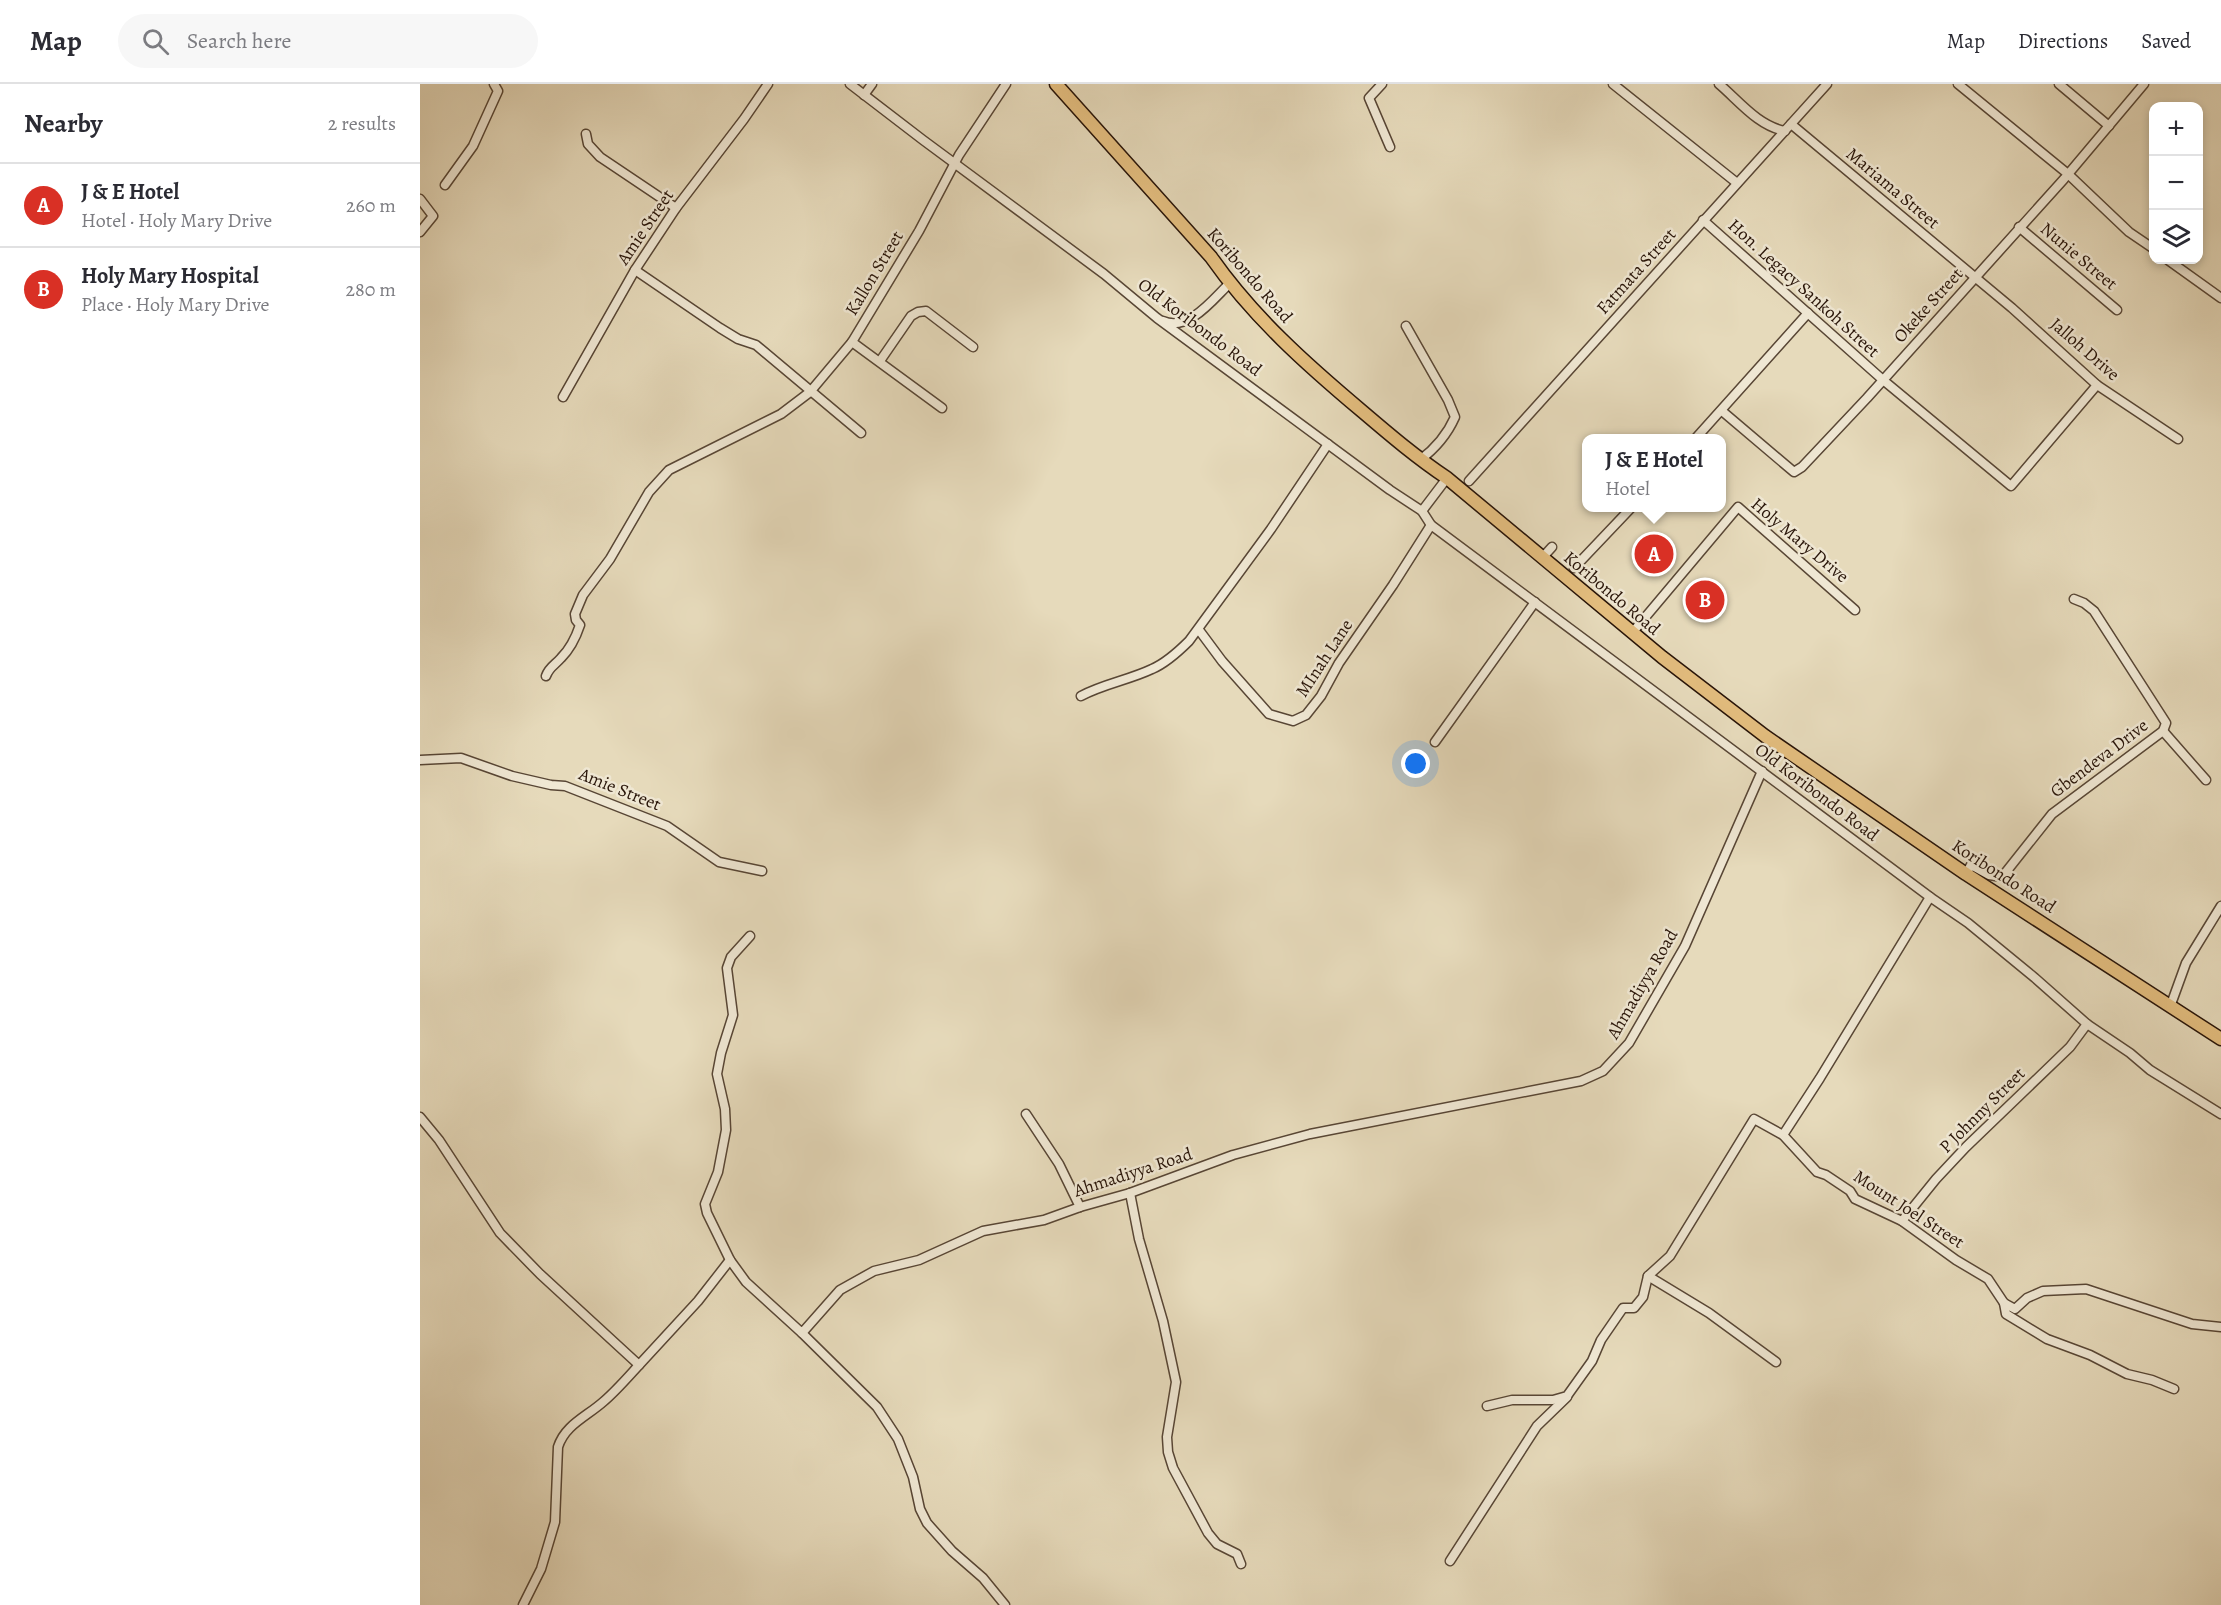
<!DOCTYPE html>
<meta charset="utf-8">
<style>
body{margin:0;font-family:Alegreya,serif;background:#f7f7f7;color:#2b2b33}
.controls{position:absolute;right:18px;top:18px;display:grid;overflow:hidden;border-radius:12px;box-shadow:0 3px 9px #0003}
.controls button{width:54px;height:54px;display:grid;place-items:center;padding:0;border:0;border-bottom:2px solid #e1e1e2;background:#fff;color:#2b2b33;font:30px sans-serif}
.you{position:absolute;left:996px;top:680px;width:21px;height:21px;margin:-15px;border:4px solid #fff;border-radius:50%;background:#1a73e8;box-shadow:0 0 0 9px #1a73e833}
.badge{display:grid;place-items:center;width:39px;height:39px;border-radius:50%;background:#d93025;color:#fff;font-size:20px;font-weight:700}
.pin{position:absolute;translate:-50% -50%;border:3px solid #fff;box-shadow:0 2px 6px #0006}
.popup{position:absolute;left:1162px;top:350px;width:144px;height:78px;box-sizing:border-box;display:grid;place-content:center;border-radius:12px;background:#fff;filter:drop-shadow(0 2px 4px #0005);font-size:20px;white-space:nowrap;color:#7c7c81}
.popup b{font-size:22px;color:#2b2b33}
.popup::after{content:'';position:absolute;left:50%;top:100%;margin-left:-12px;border:12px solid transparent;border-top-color:#fff}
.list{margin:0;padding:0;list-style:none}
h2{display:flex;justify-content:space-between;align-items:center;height:78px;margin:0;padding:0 24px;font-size:26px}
h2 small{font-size:20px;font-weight:400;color:#7c7c81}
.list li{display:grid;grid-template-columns:39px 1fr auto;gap:18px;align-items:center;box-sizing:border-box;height:84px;padding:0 24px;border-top:2px solid #e1e1e2}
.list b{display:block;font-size:22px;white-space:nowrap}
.list p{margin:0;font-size:20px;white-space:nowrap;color:#7c7c81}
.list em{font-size:20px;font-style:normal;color:#7c7c81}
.icon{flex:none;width:33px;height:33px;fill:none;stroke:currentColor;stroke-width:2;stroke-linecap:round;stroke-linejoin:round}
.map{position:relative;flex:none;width:1801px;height:1521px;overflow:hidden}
header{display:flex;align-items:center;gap:36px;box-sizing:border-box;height:84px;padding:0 30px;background:#fff;border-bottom:2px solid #e1e1e2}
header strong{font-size:28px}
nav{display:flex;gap:33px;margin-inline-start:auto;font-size:21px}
.search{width:420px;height:54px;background:#f7f7f7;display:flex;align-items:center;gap:15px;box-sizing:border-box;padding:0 21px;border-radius:33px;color:#7c7c81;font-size:22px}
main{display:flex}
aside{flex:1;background:#fff}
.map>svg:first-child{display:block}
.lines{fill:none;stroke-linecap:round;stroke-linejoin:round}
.minor-casing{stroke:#584635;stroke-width:11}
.highway-casing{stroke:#281408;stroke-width:15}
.minor{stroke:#efe7d3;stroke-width:8}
.highway{stroke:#e3bd7e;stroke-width:12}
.labels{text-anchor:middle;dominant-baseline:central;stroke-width:5;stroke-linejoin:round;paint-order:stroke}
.street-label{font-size:18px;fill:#281408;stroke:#efe7d3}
</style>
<header>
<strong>Map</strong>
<div class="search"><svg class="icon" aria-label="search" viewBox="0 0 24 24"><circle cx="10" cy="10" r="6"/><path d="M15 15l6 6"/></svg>Search here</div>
<nav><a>Map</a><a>Directions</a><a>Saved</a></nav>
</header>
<main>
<aside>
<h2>Nearby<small>2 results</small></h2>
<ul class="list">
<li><span class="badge">A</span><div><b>J &amp; E Hotel</b><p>Hotel · Holy Mary Drive</p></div><em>260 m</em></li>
<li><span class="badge">B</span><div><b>Holy Mary Hospital</b><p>Place · Holy Mary Drive</p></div><em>280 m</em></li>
</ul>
</aside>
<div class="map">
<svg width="1801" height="1521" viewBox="0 0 1801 1521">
<rect width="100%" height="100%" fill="#e6dabb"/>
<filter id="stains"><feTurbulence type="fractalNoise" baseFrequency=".00333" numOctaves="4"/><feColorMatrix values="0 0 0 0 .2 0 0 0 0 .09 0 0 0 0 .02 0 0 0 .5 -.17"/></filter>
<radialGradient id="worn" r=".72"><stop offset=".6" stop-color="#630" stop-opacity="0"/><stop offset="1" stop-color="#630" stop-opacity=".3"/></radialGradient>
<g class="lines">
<!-- minor casing -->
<g class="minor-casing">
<g id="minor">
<path d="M430 0 503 56 684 190 737 234 970 406 1002 427"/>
<path d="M962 0 949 14 970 63"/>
<path d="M1193 0 1317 99"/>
<path d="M1299 0C1319 17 1338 42 1365 47"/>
<path d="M1538 0 1648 90 1709 148 1734 165"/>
<path d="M1639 0 1689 42"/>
<path d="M444 11 452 0"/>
<path d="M1371 40 1592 224 1677 301 1758 355"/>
<path d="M166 50 168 60 180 73 256 124"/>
<path d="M25 101 53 62 78 7 74 0"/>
<path d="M0 115 13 132 0 148"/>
<path d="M1283 136 1463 296 1591 402 1677 301"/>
<path d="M1599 143 1697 226"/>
<path d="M1748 176 1801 214"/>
<path d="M215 186 300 244 318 255 336 261 441 349"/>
<path d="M743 237C769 248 793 215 810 199"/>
<path d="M986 242 1028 316 1035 333C1027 351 1016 364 1000 376"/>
<path d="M432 258 522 324"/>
<path d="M460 277 491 232 498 228 506 227 553 263"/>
<path d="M143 313 215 186 256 124 324 35 348 0"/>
<path d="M1302 327 1374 388 1382 383 1447 314 1644 95 1724 0"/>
<path d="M1276 354 1388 229"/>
<path d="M1027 394 1002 427 1011 441 1510 813 1548 839 1615 894 1667 940 1710 969 1730 986 1801 1030"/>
<path d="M1049 397 1407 0"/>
<path d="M1122 474 1132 463"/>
<path d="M1154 484 1211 424"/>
<path d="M779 546 802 577 849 630 873 637 886 631 901 612 919 579 973 501 1011 441"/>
<path d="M1212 549 1318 423 1435 526"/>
<path d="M126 592C129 583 135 581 141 574 150 565 156 553 160 541L156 536 155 530 163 511 190 475 229 408 249 386 361 330 390 308 432 258 499 147 539 71 586 0"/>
<path d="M661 612C683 600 709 596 732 585 746 579 758 568 769 557L851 445 908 360"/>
<path d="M1743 647 1786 696"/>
<path d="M1015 658 1115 518"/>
<path d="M0 676 41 674 92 692 131 701 145 702 247 742 299 778 342 787"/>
<path d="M1546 790 1551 781 1569 791 1582 793 1632 730 1743 647 1746 639 1674 527 1664 519 1654 515"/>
<path d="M330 852 311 873 307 884 313 931 301 969 297 990 305 1025 306 1046 298 1088 285 1120 287 1129 310 1176 326 1198 382 1249 420 1206 454 1187 499 1176 563 1147 624 1136 660 1123 710 1109 813 1071 890 1050 1161 997 1183 987 1209 959 1265 862 1342 687"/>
<path d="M1750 923 1766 879 1801 822"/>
<path d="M606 1030 639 1080 660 1123"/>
<path d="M0 1033 19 1056 80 1149 120 1190 219 1281 278 1217 310 1176"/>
<path d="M1363 1051 1397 1088 1406 1091 1430 1107 1435 1115 1482 1137 1536 1176 1568 1195 1584 1219 1595 1225 1607 1214 1623 1207 1666 1205 1772 1240 1801 1243"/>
<path d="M710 1109 719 1155 743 1237 756 1298 747 1353 748 1368 753 1384 788 1449 797 1460 817 1470 821 1480"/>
<path d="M1482 1137 1516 1095 1546 1063 1650 963 1667 940"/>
<path d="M1228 1192 1289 1229 1356 1278"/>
<path d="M1584 1219 1586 1230 1627 1255 1670 1271 1707 1290 1732 1296 1754 1305"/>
<path d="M382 1249 457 1323 478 1355 493 1393 500 1425 507 1439 532 1467 563 1494 585 1521"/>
<path d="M1067 1322 1092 1316H1133L1147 1312 1172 1277 1181 1256 1203 1224H1214L1223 1213 1228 1192 1250 1172 1334 1035 1363 1051 1400 994 1510 813"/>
<path d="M1030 1477 1117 1342 1147 1313"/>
<path d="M103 1521 121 1485 135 1438 138 1363C145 1341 166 1333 183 1318 196 1307 208 1293 219 1281"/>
</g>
</g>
<!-- highway casing -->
<g class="highway-casing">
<path id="highway" d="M636 0 791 173C833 233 887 281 943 328 970 351 997 374 1027 394L1242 573 1345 652 1546 790 1801 955"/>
</g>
<!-- minor -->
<use href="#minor" class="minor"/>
<!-- highway -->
<use href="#highway" class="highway"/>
</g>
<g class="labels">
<!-- street labels -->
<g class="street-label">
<text transform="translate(1473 104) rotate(40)">Mariama Street</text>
<text transform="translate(225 143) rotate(-56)">Amie Street</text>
<text transform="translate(1659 172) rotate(40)">Nunie Street</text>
<text transform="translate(1216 187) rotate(-48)">Fatmata Street</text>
<text transform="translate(454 189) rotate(-59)">Kallon Street</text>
<text transform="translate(830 191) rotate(49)">Koribondo Road</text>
<text transform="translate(1384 204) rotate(42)">Hon. Legacy Sankoh Street</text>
<text transform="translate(1508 221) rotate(-48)">Okeke Street</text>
<text transform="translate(780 243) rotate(37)">Old Koribondo Road</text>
<text transform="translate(1665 265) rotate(41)">Jalloh Drive</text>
<text transform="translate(1380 456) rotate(40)">Holy Mary Drive</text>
<text transform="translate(1192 509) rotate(40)">Koribondo Road</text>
<text transform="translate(904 574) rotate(-57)">MInah Lane</text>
<text transform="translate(1679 674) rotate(-37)">Gbendeva Drive</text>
<text transform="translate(200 705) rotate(22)">Amie Street</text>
<text transform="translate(1397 708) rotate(37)">Old Koribondo Road</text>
<text transform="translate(1584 792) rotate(33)">Koribondo Road</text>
<text transform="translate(1222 900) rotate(-60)">Ahmadiyya Road</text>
<text transform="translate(1562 1026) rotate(-45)">P Johnny Street</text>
<text transform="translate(713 1088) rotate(-18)">Ahmadiyya Road</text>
<text transform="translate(1489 1125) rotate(33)">Mount Joel Street</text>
</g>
</g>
<rect width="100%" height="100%" filter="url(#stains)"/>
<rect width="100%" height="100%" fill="url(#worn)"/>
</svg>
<div class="controls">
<button>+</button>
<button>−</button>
<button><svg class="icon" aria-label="layers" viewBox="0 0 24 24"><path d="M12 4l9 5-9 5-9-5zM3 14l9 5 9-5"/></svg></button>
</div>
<div class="you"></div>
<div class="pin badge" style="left:1234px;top:470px">A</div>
<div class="popup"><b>J &amp; E Hotel</b>Hotel</div>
<div class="pin badge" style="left:1285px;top:516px">B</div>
</div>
</main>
